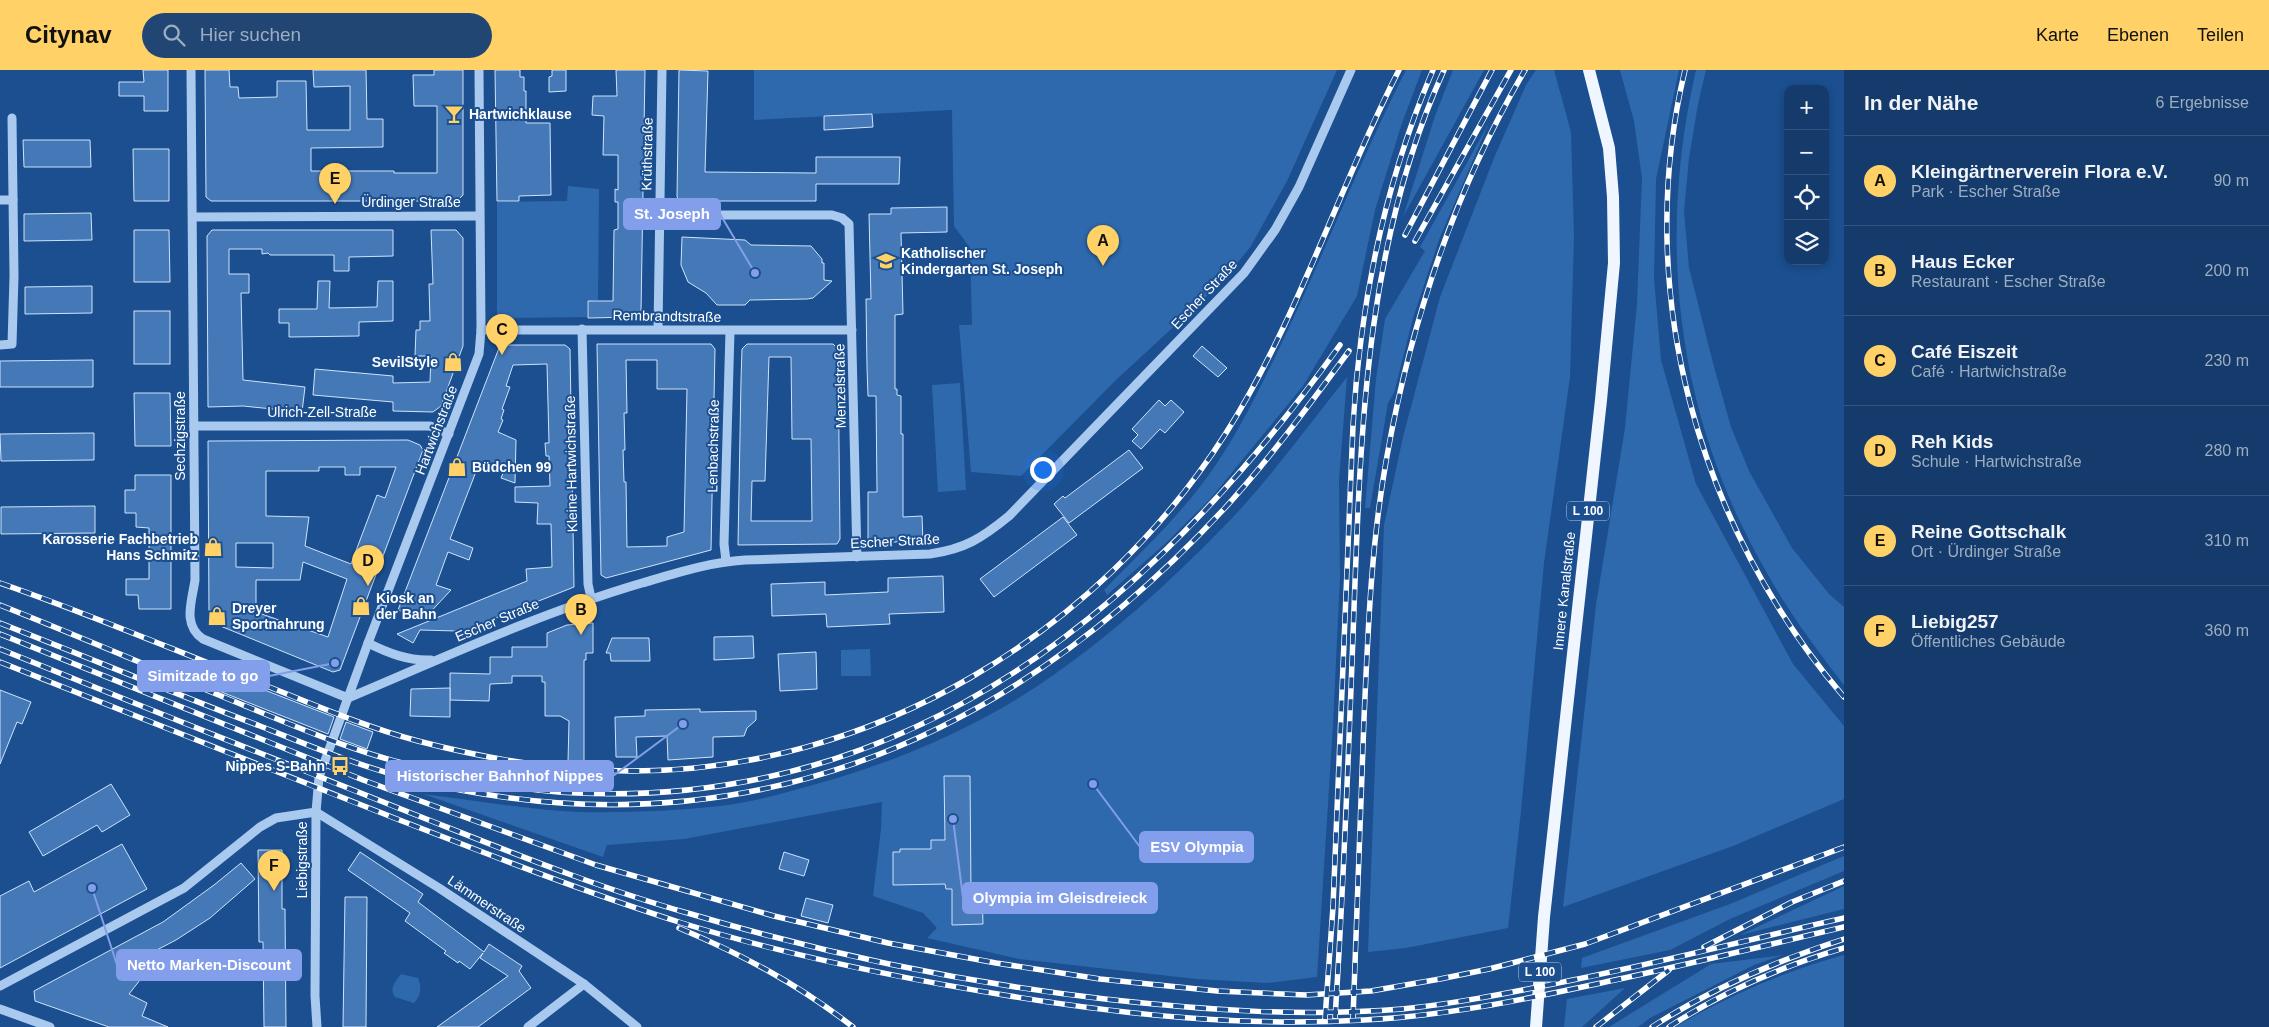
<!DOCTYPE html>
<html lang="de">
<meta charset="utf-8">
<style>
body{margin:0;font-family:Arial,sans-serif;background:#214673;color:#f1f3f6}
.controls{position:absolute;right:15px;top:15px;display:grid;overflow:hidden;border-radius:10px;box-shadow:0 2px 8px #0003}
.controls button{width:45px;height:45px;display:grid;place-items:center;padding:0;border:0;border-bottom:1px solid #33557e;background:#143b6b;color:#f1f3f6;font:25px sans-serif}
.you{position:absolute;left:1042px;top:399px;width:18px;height:18px;margin:-12px;border:4px solid #fff;border-radius:50%;background:#1a73e8;box-shadow:0 0 0 8px #1a73e833}
.badge{display:grid;place-items:center;width:32px;height:32px;border-radius:50%;background:#ffd166;color:#111;font-size:16px;font-weight:700}
.pin{position:absolute;translate:-50% -41px;filter:drop-shadow(0 1px 2px #0008)}
.pin::after{content:'';position:absolute;top:26px;width:18px;height:15px;background:inherit;clip-path:polygon(0 0,100% 0,50% 100%)}
.list{margin:0;padding:0;list-style:none}
h2{display:flex;justify-content:space-between;align-items:center;height:65px;margin:0;padding:0 20px;font-size:21px}
h2 small{font-size:16px;font-weight:400;color:#9dadc1}
.list li{display:grid;grid-template-columns:32px 1fr auto;gap:15px;align-items:center;box-sizing:border-box;height:90px;padding:0 20px;border-top:1px solid #33557e}
.list b{display:block;font-size:19px;white-space:nowrap}
.list p{margin:0;font-size:16px;white-space:nowrap;color:#9dadc1}
.list em{font-size:16px;font-style:normal;color:#9dadc1}
.icon{flex:none;width:28px;height:28px;fill:none;stroke:currentColor;stroke-width:2;stroke-linecap:round;stroke-linejoin:round}
.map{position:relative;flex:none;width:1844px;height:957px;overflow:hidden}
header{display:flex;align-items:center;gap:30px;box-sizing:border-box;height:70px;padding:0 25px;background:#ffd166;color:#111}
header strong{font-size:24px}
nav{display:flex;gap:28px;margin-inline-start:auto;font-size:18px}
.search{width:350px;height:45px;background:#214673;display:flex;align-items:center;gap:12px;box-sizing:border-box;padding:0 18px;border-radius:28px;color:#9dadc1;font-size:19px}
main{display:flex}
aside{flex:1;background:#143b6b}
.map>svg:first-child{display:block}
.green{fill:#2e69ad}
.building{fill:#4478b7;stroke:#cfe3fa;fill-rule:evenodd}
.lines{fill:none;stroke-linecap:round;stroke-linejoin:round}
.minor{stroke:#a9c9ee;stroke-width:9}
.major{stroke:#f0f6ff;stroke-width:12}
.rail-casing{stroke:#fff;stroke-width:5.5}
.rail{stroke:#1b4f8f;stroke-width:4;stroke-dasharray:11;stroke-linecap:butt}
.labels{text-anchor:middle;dominant-baseline:central;stroke-width:4;stroke-linejoin:round;paint-order:stroke}
.shield{fill:#1b4f8f;stroke:#bbcadd;stroke-width:1}
.shield-label{font-size:12px;font-weight:bold;fill:#fff}
.poi-label{font-size:14px;font-weight:bold;fill:#fff;stroke:#1b4f8f;text-anchor:start}
.street-label{font-size:14px;fill:#fff;stroke:#1b4f8f}
.leader{fill:none;stroke:#839eea;stroke-width:2}
.callout-dot{fill:#839eea;stroke:#1b4f8f;stroke-width:2}
.callout{fill:#839eea;stroke:#839eea;stroke-width:2}
.callout-label{font-size:15px;text-anchor:middle;font-weight:bold;fill:#fff}
</style>
<header>
<strong>Citynav</strong>
<div class="search"><svg class="icon" aria-label="search" viewBox="0 0 24 24"><circle cx="10" cy="10" r="6"/><path d="M15 15l6 6"/></svg>Hier suchen</div>
<nav><a>Karte</a><a>Ebenen</a><a>Teilen</a></nav>
</header>
<main>
<div class="map">
<svg width="1844" height="957" viewBox="0 0 1844 957">
<rect width="100%" height="100%" fill="#1b4f8f"/>
<!-- green -->
<g class="green">
<path d="M754 0H1337L1287 111 1251 176 1221 213 1116 310 1021 406 971 402 959 255H972L970 178 954 156 952 40 754 50Z"/>
<path d="M1406 0H1422L1402 53 1375 140 1357 226 1303 316 1211 428 1166 473 1107 525 1104 520C1143 480 1186 440 1217 393 1240 359 1259 320 1277 283 1322 190 1359 92 1406 0Z"/>
<path d="M1453 0H1484L1403 147 1435 46Z"/>
<path d="M1536 0H1554L1571 62 1574 166 1570 307 1544 493 1521 741 1508 858 1406 878 1368 882 1384 455 1403 367 1440 227 1494 88 1526 15Z"/>
<path d="M1620 0H1679L1656 109 1654 208 1661 290 1696 414 1793 594 1844 656V729L1733 776 1563 837 1596 535 1625 358 1637 234 1642 108 1634 51Z"/>
<path d="M1696 0H1706L1698 34 1689 88 1684 141 1689 198 1713 293 1731 357 1749 401 1792 478 1829 524 1844 537V615C1816 579 1789 543 1767 503 1677 348 1656 174 1696 0Z"/>
<path d="M1489 53 1440 167 1413 248 1394 323 1388 333 1370 438H1365L1376 309 1385 249 1425 181 1420 177Z"/>
<path d="M568 116 599 119 598 230 587 231V247L497 248V132L567 131Z"/>
<path d="M1347 307 1339 410 1340 506 1333 655 1317 907 1267 913 1196 909 1019 889 927 868 937 858 923 843 873 826 881 759 882 732 684 769 607 775 603 787 423 724C474 730 529 740 579 742 626 743 674 741 720 736 755 732 787 722 820 713 894 692 968 661 1033 619 1106 571 1174 509 1234 446 1275 402 1310 353 1347 307Z"/>
<path d="M960 313 966 420 938 422 932 315Z"/>
<path d="M870 579 871 606H841V580Z"/>
<path d="M1844 786V801L1730 849 1670 880 1581 898 1582 888 1730 834Z"/>
<path d="M1844 816V839L1740 865Z"/>
<path d="M1783 885 1754 895 1650 948 1638 957H1609L1711 894Z"/>
<path d="M1844 885V957H1675C1728 926 1785 901 1844 885Z"/>
<path d="M401 904 418 908C422 918 421 925 414 933L395 927C389 918 395 912 401 904Z"/>
<path d="M1625 918 1582 957H1564L1567 929Z"/>
</g>
<!-- building -->
<g class="building">
<path d="M143 0H168V41H144V26H119V12H144Z"/>
<path d="M205 0H229L230 17H238L239 28 277 27V11H306L307 60H350V16L314 17 313 0H366L367 49H383V77L311 78V101H394V103H437V36H414L413 5H434V0H463V125L457 131H211L206 127Z"/>
<path d="M495 0H520V7H524V21H526V53H550L551 125 519 126V131H497Z"/>
<path d="M552 0H566V21L549 22V7L552 6Z"/>
<path d="M616 0H645L641 242 636 247 588 248V231H613L614 160 618 159V132H615V119L618 120V85H603L604 46 592 45 593 26H617Z"/>
<path d="M679 0 708 1 705 102 816 103V87H900L899 114H816V131H681L677 127Z"/>
<path d="M872 44 873 57 824 60V46Z"/>
<path d="M23 70H90L91 97H24Z"/>
<path d="M133 79H169V131H134Z"/>
<path d="M947 137V162L901 163 903 244 895 245V319H897V325L901 326V364H903V447L922 446 923 472H868V422H877L876 326H868L867 297 866 229H871L869 144H891V138Z"/>
<path d="M91 143 92 170 24 171V144Z"/>
<path d="M134 160H169L170 212H134Z"/>
<path d="M212 160H393V186L349 187V201H334V185H270L268 183 262 184V179H229V204H249V223H241L243 310 305 317 302 342 243 336 208 337 207 166Z"/>
<path d="M431 160H456L463 168V276L441 336 433 342 393 341V332L313 325 315 299 393 306V313L430 312 431 286H415L416 260H420V251H430L429 214H433Z"/>
<path d="M682 167 745 170 751 175 811 176 822 189V193H824V210L832 211 813 228 807 229 750 230 745 235H717L706 223 688 212 681 195Z"/>
<path d="M318 211H330L329 238 377 237 378 211H393V251L359 252V266L289 267V253H279V239H317Z"/>
<path d="M92 216V243L25 244V217Z"/>
<rect x="134" y="241" width="36" height="53"/>
<path d="M597 274H711L715 279 711 480 606 508 601 505ZM626 290H657V319H687L684 462 667 467V476L627 477 626 412H624L623 380H625L624 343H627Z"/>
<path d="M747 274H833L838 279 840 469 837 474 738 475 741 310 742 279ZM769 287H791L792 369H811L812 451H751L752 411H765Z"/>
<path d="M503 275H565L570 279 574 517 458 563 457 561 420 560 413 573 397 564 527 511 526 499 552 497 551 454H537L538 433 515 432V417L550 416 549 386H546L545 373H549L547 294 513 295 506 316 510 317 502 339 504 340 501 349 503 350 498 362 516 370 515 413 501 408 504 401 482 392 479 399H477L450 469 473 478 469 490 448 482 436 515 451 520 424 549 398 540 499 278Z"/>
<path d="M1202 276 1227 298 1218 307 1193 286Z"/>
<path d="M93 290V317H0V291Z"/>
<path d="M134 323H170L171 376H135Z"/>
<path d="M1159 330 1165 336 1171 330 1184 342 1165 363 1160 359 1141 379 1132 371 1138 365 1132 359Z"/>
<path d="M94 363V390L1 391 0 364Z"/>
<path d="M408 370 420 375 423 380 340 600 333 602 213 553 209 546 208 371ZM319 397H345V405H360V397H396L385 428 377 425 351 494 305 476 309 447 266 446V401H319ZM236 473H273V498L236 497ZM303 492 347 509 328 567 256 542V510H300Z"/>
<path d="M1129 380 1143 398 1069 453 1054 434 1063 426 1065 428Z"/>
<path d="M135 405H171V539H139L138 525H126V509H149V458L136 457V443H125V420H135Z"/>
<path d="M95 436V463L1 464V437Z"/>
<path d="M1063 447 1077 465 994 527 980 509Z"/>
<path d="M943 506 944 542 889 544 890 554 827 557 826 544 772 546 771 514 825 512V525L888 522V508Z"/>
<path d="M593 553V583H586V590H584V693L568 692 569 651 560 646H545V612H542V606H512V613L490 614 489 631 450 630V603L490 604V587H512V577H547V563L567 555Z"/>
<path d="M753 566 754 588 714 590V567Z"/>
<path d="M612 568H649L650 591H611L610 583H606Z"/>
<path d="M816 582 817 619 780 621 778 584Z"/>
<path d="M226 605 334 647 328 664 219 621Z"/>
<path d="M450 618V647L410 646 411 619Z"/>
<path d="M0 620 31 632 22 654 17 652 0 694Z"/>
<path d="M700 639V642L756 641V650L747 658 744 666 713 667V687L668 690 667 666 636 667 637 687H616L615 647 645 646V640Z"/>
<path d="M346 652 373 662 367 679 340 669Z"/>
<path d="M944 706H970L971 823 982 822 983 854 952 855V819H946L945 814 893 815V782H900V779H931V770H945Z"/>
<path d="M111 714 130 745 102 762 97 755 43 786 29 762Z"/>
<path d="M122 774 147 819 0 898V826L29 811 34 822Z"/>
<path d="M258 780H282V839H285L286 957H264L263 872H259Z"/>
<path d="M360 782 423 824 418 832 484 882 489 874 522 896 519 901 531 918 478 957H437L508 906 480 888 483 883 470 899 459 891 458 893 444 883 446 881 405 851 410 843 348 800Z"/>
<path d="M784 782 809 790 804 806 779 799Z"/>
<path d="M241 793 255 809 210 848 176 870 151 883 159 899 140 910 129 924 147 933 142 946 168 957H109L35 931 34 921 163 852 214 815Z"/>
<path d="M345 827H367L366 957H343Z"/>
<path d="M806 828 833 835 828 853 801 846Z"/>
</g>
<g class="lines">
<!-- minor -->
<g class="minor">
<path d="M191 0 195 510C192 531 182 555 203 569L348 628"/>
<path d="M0 130H13"/>
<path d="M659 145H832L842 148 849 154 857 487"/>
<path d="M193 147 479 146"/>
<path d="M582 259 588 514 591 528"/>
<path d="M658 259 662 0"/>
<path d="M481 260H852"/>
<path d="M0 275 12 274 14 206 12 48"/>
<path d="M194 356H430L449 364"/>
<path d="M726 491 724 474 730 261"/>
<path d="M368 573C388 583 408 591 431 590"/>
<path d="M348 628C445 587 540 543 642 513 676 503 710 492 745 490L930 484C965 479 982 468 1009 446L1244 203 1275 160 1299 117 1351 0"/>
<path d="M316 742 439 818 584 914 637 957"/>
<path d="M0 916 184 818 260 757 276 748 316 742"/>
<path d="M0 939 50 957"/>
<path d="M317 957 315 926 316 742 319 707 368 573 479 284 481 260 479 0"/>
<path d="M528 957 584 914"/>
</g>
<!-- major -->
<path class="major" d="M1536 957 1544 847 1601 330 1614 193 1613 127 1609 78 1589 0"/>
<!-- rail casing -->
<g class="rail-casing">
<g id="rail">
<path d="M1685 0C1632 220 1698 457 1844 627"/>
<path d="M1405 165 1492 0"/>
<path d="M1415 171 1511 0"/>
<path d="M0 513C90 544 178 582 267 616 317 636 366 657 418 671 487 689 559 701 630 701 871 702 1098 564 1226 363 1298 249 1338 119 1399 0"/>
<path d="M0 535C81 567 162 602 243 635 297 657 352 681 410 695 464 709 521 721 577 723 914 738 1154 534 1340 275"/>
<path d="M0 553C87 587 173 623 260 656 310 676 361 697 414 710 735 788 1004 676 1224 439 1269 390 1309 335 1349 281"/>
<path d="M0 564 363 710 596 795 774 846 888 873 996 893 1100 909 1217 921 1306 925 1371 921 1440 909 1489 899 1585 874 1844 777"/>
<path d="M0 579C137 634 273 689 411 743 503 779 595 817 691 844 826 884 965 913 1105 929 1204 940 1302 947 1402 939 1453 934 1503 924 1553 914 1651 895 1747 870 1844 848"/>
<path d="M0 592C134 645 268 699 402 751 495 787 587 823 682 853 789 886 899 908 1010 926 1127 945 1245 957 1364 950 1444 946 1522 930 1601 913 1682 896 1763 876 1844 857"/>
<path d="M679 858C743 885 798 914 853 957"/>
<path d="M1704 877 1792 832 1844 811"/>
<path d="M1335 948C1344 812 1349 675 1354 539 1361 354 1366 172 1444 0"/>
<path d="M1353 948C1357 848 1360 749 1364 649 1368 561 1371 473 1387 386 1411 252 1456 118 1525 0"/>
<path d="M1325 949 1333 837 1353 356C1360 234 1385 112 1433 0"/>
<path d="M1596 957 1669 900"/>
<path d="M1652 957C1712 918 1776 891 1844 869"/>
<path d="M1669 957C1722 922 1783 896 1844 878"/>
</g>
</g>
<!-- rail -->
<use href="#rail" class="rail"/>
</g>
<!-- icons -->
<defs>
<g id="bar-bare" transform="scale(1.5)"><path d="M-6-5H6L.8 .8V4.5H3.5V6h-7V4.5H-.8V.8Z" fill="#ffd166" stroke="#1b4f8f" stroke-width="2.5" paint-order="stroke"/></g>
<g id="school-bare" transform="scale(1.5)"><path d="M0-5L7-2L0 1L-7-2ZM-4 1L0 2.5L4 1V4Q0 6-4 4Z" fill="#ffd166" stroke="#1b4f8f" stroke-width="2.5" paint-order="stroke"/></g>
<g id="shop-bare" transform="scale(1.5)"><path d="M-5-2.5h2.3a2.7 3.5 0 0 1 5.4 0H5L5.5 6h-11ZM-1.5-2.5h3a1.5 2.3 0 0 0-3 0Z" fill="#ffd166" stroke="#1b4f8f" stroke-width="2.5" paint-order="stroke"/></g>
<g id="bus-bare" transform="scale(1.5)"><path d="M-5-6H5V4H4V6H2V4H-2V6H-4V4H-5ZM-3.5-4V0h7V-4ZM-3.5 1.2v1.5H-2V1.2ZM2 1.2v1.5H3.5V1.2Z" fill="#ffd166" stroke="#1b4f8f" stroke-width="2.5" paint-order="stroke"/></g>
</defs>
<g fill-rule="evenodd">
<use href="#bar-bare" x="454" y="44"/>
<use href="#school-bare" x="886" y="191"/>
<use href="#shop-bare" x="453" y="292"/>
<use href="#shop-bare" x="457" y="397"/>
<use href="#shop-bare" x="213" y="477"/>
<use href="#shop-bare" x="361" y="536"/>
<use href="#shop-bare" x="217" y="546"/>
<use href="#bus-bare" x="340" y="696"/>
</g>
<g class="labels">
<!-- shield labels -->
<g class="shield">
<rect x="1567" y="431.5" width="42" height="19" rx="4"/>
<rect x="1519" y="892.5" width="42" height="19" rx="4"/>
</g>
<g class="shield-label">
<text x="1588" y="441">L 100</text>
<text x="1540" y="902">L 100</text>
</g>
<!-- poi labels -->
<g class="poi-label">
<text x="469" y="44">Hartwichklause</text>
<text x="901" y="183">Katholischer<tspan x="901" dy="16">Kindergarten St. Joseph</tspan></text>
<text x="438" y="292" text-anchor="end">SevilStyle</text>
<text x="472" y="397">Büdchen 99</text>
<text x="198" y="469" text-anchor="end">Karosserie Fachbetrieb<tspan x="198" dy="16">Hans Schmitz</tspan></text>
<text x="376" y="528">Kiosk an<tspan x="376" dy="16">der Bahn</tspan></text>
<text x="232" y="538">Dreyer<tspan x="232" dy="16">Sportnahrung</tspan></text>
<text x="325" y="696" text-anchor="end">Nippes S-Bahn</text>
</g>
<!-- street labels -->
<g class="street-label">
<text transform="translate(647 84) rotate(-89)">Krüthstraße</text>
<text x="411" y="132">Ürdinger Straße</text>
<text transform="translate(1204 224) rotate(-47)">Escher Straße</text>
<text transform="translate(667 246) rotate(1)">Rembrandtstraße</text>
<text transform="translate(840 316) rotate(-91)">Menzelstraße</text>
<text x="322" y="342">Ulrich-Zell-Straße</text>
<text transform="translate(436 360) rotate(-69)">Hartwichstraße</text>
<text transform="translate(180 366) rotate(-90)">Sechzigstraße</text>
<text transform="translate(713 376) rotate(-89)">Lenbachstraße</text>
<text transform="translate(571 394) rotate(-91)">Kleine Hartwichstraße</text>
<text transform="translate(895 471) rotate(-3)">Escher Straße</text>
<text transform="translate(1564 521) rotate(-84)">Innere Kanalstraße</text>
<text transform="translate(497 550) rotate(-23)">Escher Straße</text>
<text transform="translate(302 790) rotate(-90)">Liebigstraße</text>
<text transform="translate(487 834) rotate(34)">Lämmerstraße</text>
</g>
</g>
<!-- callouts -->
<path class="leader" d="M755 203L720 144M335 593L269 606M683 654L613 706M1093 714L1140 777M953 749L963 828M92 818L117 895"/>
<g class="callout-dot">
<circle cx="755" cy="203" r="5"/>
<circle cx="335" cy="593" r="5"/>
<circle cx="683" cy="654" r="5"/>
<circle cx="1093" cy="714" r="5"/>
<circle cx="953" cy="749" r="5"/>
<circle cx="92" cy="818" r="5"/>
</g>
<g class="callout">
<rect x="624" y="129" width="96" height="30" rx="5"/>
<rect x="138" y="591" width="131" height="30" rx="5"/>
<rect x="386" y="691" width="227" height="30" rx="5"/>
<rect x="1140" y="762" width="113" height="30" rx="5"/>
<rect x="963" y="813" width="194" height="30" rx="5"/>
<rect x="117" y="880" width="184" height="30" rx="5"/>
</g>
<g class="callout-label">
<text x="672" y="149">St. Joseph</text>
<text x="203" y="611">Simitzade to go</text>
<text x="500" y="711">Historischer Bahnhof Nippes</text>
<text x="1197" y="782">ESV Olympia</text>
<text x="1060" y="833">Olympia im Gleisdreieck</text>
<text x="209" y="900">Netto Marken-Discount</text>
</g>
</svg>
<div class="controls">
<button>+</button>
<button>−</button>
<button><svg class="icon" aria-label="locate" viewBox="0 0 24 24"><circle cx="12" cy="12" r="6"/><path d="M12 2v4M12 18v4M2 12h4M18 12h4"/></svg></button>
<button><svg class="icon" aria-label="layers" viewBox="0 0 24 24"><path d="M12 4l9 5-9 5-9-5zM3 14l9 5 9-5"/></svg></button>
</div>
<div class="you"></div>
<div class="pin badge" style="left:1103px;top:196px">A</div>
<div class="pin badge" style="left:581px;top:565px">B</div>
<div class="pin badge" style="left:502px;top:285px">C</div>
<div class="pin badge" style="left:368px;top:516px">D</div>
<div class="pin badge" style="left:335px;top:134px">E</div>
<div class="pin badge" style="left:274px;top:821px">F</div>
</div>
<aside>
<h2>In der Nähe<small>6 Ergebnisse</small></h2>
<ul class="list">
<li><span class="badge">A</span><div><b>Kleingärtnerverein Flora e.V.</b><p>Park · Escher Straße</p></div><em>90 m</em></li>
<li><span class="badge">B</span><div><b>Haus Ecker</b><p>Restaurant · Escher Straße</p></div><em>200 m</em></li>
<li><span class="badge">C</span><div><b>Café Eiszeit</b><p>Café · Hartwichstraße</p></div><em>230 m</em></li>
<li><span class="badge">D</span><div><b>Reh Kids</b><p>Schule · Hartwichstraße</p></div><em>280 m</em></li>
<li><span class="badge">E</span><div><b>Reine Gottschalk</b><p>Ort · Ürdinger Straße</p></div><em>310 m</em></li>
<li><span class="badge">F</span><div><b>Liebig257</b><p>Öffentliches Gebäude</p></div><em>360 m</em></li>
</ul>
</aside>
</main>
